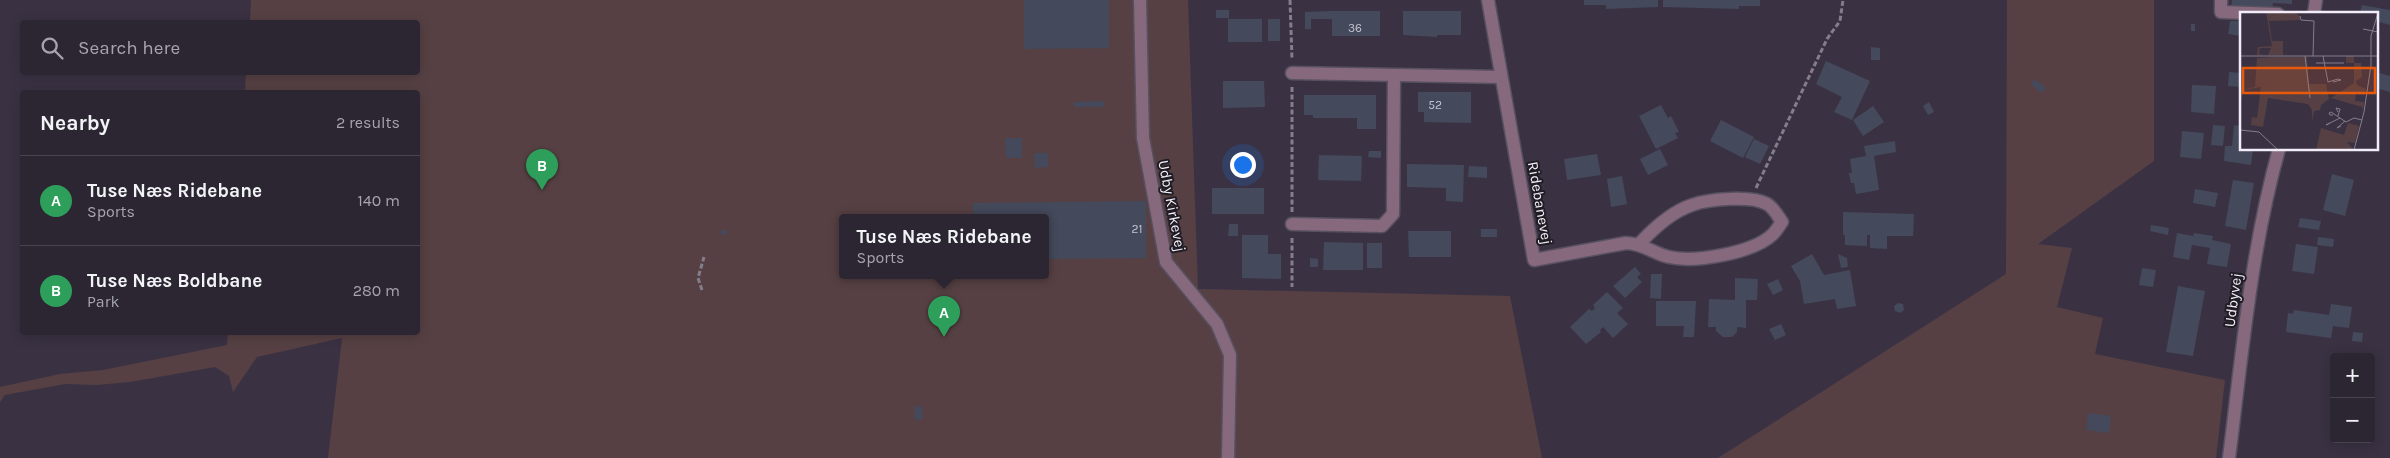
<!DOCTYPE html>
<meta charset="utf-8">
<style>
body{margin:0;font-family:Karla,sans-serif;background:#342e3a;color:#f1f3f6}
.controls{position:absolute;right:15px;bottom:15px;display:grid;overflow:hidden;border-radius:5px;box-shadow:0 2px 12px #0003}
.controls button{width:45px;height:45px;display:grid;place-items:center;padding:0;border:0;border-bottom:1px solid #48434d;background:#2c2632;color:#f1f3f6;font:25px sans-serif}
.you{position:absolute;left:1242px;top:164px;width:18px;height:18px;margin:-12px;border:4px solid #fff;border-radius:50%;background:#1a73e8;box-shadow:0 0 0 8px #1a73e833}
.badge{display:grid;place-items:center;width:32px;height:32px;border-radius:50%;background:#ea580c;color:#fff;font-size:16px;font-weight:700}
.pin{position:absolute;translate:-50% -41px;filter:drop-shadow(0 1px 2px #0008)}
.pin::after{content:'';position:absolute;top:26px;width:18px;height:15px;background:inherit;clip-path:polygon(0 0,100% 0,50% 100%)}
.popup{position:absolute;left:839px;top:214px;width:210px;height:65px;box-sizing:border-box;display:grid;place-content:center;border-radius:5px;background:#2c2632;filter:drop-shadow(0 1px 4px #0005);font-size:16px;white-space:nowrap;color:#a6a5ac}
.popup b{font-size:19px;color:#f1f3f6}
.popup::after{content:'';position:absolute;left:50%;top:100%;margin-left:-10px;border:10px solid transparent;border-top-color:#2c2632}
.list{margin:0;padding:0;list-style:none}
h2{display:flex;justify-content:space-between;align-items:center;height:65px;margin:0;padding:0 20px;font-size:21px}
h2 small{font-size:16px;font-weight:400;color:#a6a5ac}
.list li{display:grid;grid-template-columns:32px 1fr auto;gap:15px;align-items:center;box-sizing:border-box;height:90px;padding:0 20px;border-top:1px solid #48434d}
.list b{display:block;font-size:19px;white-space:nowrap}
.list p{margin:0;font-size:16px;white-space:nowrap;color:#a6a5ac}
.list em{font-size:16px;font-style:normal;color:#a6a5ac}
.icon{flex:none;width:28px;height:28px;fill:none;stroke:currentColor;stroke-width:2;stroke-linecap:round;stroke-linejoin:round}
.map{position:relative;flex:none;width:2390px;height:458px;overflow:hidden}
.search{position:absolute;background:#2c2632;box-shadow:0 2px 12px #0003;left:20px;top:20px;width:400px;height:55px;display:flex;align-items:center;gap:12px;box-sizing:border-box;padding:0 18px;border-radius:5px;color:#a6a5ac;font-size:19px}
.panel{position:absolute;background:#2c2632;box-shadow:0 2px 12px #0003;left:20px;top:90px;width:400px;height:245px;border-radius:5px}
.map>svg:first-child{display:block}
.green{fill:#564043;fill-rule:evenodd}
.building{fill:#44495b}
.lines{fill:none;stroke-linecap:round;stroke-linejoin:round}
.minor-casing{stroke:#575060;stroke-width:15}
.path{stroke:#847d8c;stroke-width:3;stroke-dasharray:5 2.5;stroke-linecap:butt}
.minor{stroke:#87697e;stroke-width:12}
.labels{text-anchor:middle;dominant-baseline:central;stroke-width:4;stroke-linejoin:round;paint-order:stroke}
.number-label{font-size:12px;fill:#c6c4d2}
.street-label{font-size:15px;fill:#f2edf9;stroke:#201c24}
.inset-road{fill:none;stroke:#847d8c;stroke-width:1}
.view{fill:#e8590c;fill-opacity:0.15;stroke:#e8590c;stroke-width:2.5}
.inset-edge{fill:none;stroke:#f2edf9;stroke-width:2.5}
</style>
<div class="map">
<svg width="2390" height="458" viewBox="0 0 2390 458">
<rect width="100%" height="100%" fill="#3a3243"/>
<!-- green -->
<g class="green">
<path d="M251 0H1188L1198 289 1510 296 1542 458H328L342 338 257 357 233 392 229 376 215 367 130 382 97 385 65 384 5 395 0 402V387L60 374 103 370 227 345 228 333 418 332V92H245L246 73 418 72V22H250ZM843 218H1045V276H843Z"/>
<path d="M2007 0H2154V161L2038 244 2072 248 2057 307 2103 318 2095 354 2225 380 2216 458H1718L2006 274Z"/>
</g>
<!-- building -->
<g class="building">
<path d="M1024 0H1109V48L1024 49Z"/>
<path d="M1584 0H1658V7L1606 9V5H1584Z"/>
<path d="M1663 0H1760V6H1739V9L1663 7Z"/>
<path d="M2232 0H2292V4L2273 3 2272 11 2231 8Z"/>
<path d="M2362 5 2390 10V25L2379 22 2376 29V14H2360Z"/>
<rect x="1216" y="10" width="13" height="8"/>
<path d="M1332 11H1380V36H1332V19H1311V29H1305V12Z"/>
<path d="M1403 11H1461V35H1437V37L1403 35Z"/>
<rect x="1228" y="19" width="34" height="23"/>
<rect x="1268" y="19" width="12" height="22"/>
<path d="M2230 21H2241V36L2228 34Z"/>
<rect x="2191" y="24" width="4" height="7"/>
<path d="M1871 47 1880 48V60H1871Z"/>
<path d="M1826 61 1870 81 1852 120 1834 112 1842 97 1816 84Z"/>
<path d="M2229 72 2241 73V87L2228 86Z"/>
<path d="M2376 72 2390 76V92L2376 88Z"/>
<path d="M2035 79 2046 88 2041 93 2031 84Z"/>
<path d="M1223 81H1264L1265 107 1223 108Z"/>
<path d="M2192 85 2216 86 2214 114 2191 112Z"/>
<path d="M1418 92H1471V123L1424 122V112H1418Z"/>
<path d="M1304 95H1376V129H1357V118H1313V115H1304Z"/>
<path d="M1104 101V107H1074V102Z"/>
<path d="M1929 102 1934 112 1928 115 1923 106Z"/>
<path d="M1661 105 1668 118 1671 116 1679 132 1675 133 1678 138 1656 149 1639 116Z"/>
<path d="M1873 106 1884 122 1863 136 1853 120Z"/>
<path d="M1721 120 1754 137 1743 158 1710 141Z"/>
<path d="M2213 125 2225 126 2223 146 2211 145Z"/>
<path d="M2234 125 2241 126V149H2253L2251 165 2224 161 2225 146H2232Z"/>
<path d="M2182 131 2204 133 2201 159 2180 157Z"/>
<path d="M1005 138H1022V158H1006Z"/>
<path d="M1754 139 1769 146 1760 164 1745 157Z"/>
<path d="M1895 141 1896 152 1874 156 1879 190 1856 194 1854 183H1851L1849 173H1852L1850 159 1866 156 1864 146Z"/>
<path d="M1660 149 1668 165 1648 175 1640 159Z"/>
<path d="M1369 151H1381V158L1368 157Z"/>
<path d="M1034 153H1048V167L1035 168Z"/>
<path d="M1597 154 1601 175 1567 180 1564 159Z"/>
<path d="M1319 155 1362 156 1361 181 1318 180Z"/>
<path d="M1407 164 1464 165 1463 202 1446 201V188L1407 187Z"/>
<path d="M1469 166 1487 167V178L1468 177Z"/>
<path d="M2332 174 2354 180 2345 216 2323 210Z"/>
<path d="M1622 176 1627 204 1611 207 1607 179Z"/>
<path d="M2233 180 2254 183 2246 230 2225 226Z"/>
<rect x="1212" y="188" width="52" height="26"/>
<path d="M2195 189 2218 193 2215 207 2193 203Z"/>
<path d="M1146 201V258L1045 259V218H973V203Z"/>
<path d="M1843 212 1914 214 1913 236H1887V249L1870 248V235H1867V246L1845 245V235H1843Z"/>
<path d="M2300 218 2321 221 2319 230 2298 227Z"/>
<path d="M1229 224H1238V236H1228Z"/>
<path d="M2151 225 2169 228 2168 235 2150 231Z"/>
<rect x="1481" y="229" width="16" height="8"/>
<rect x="721" y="230" width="5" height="5"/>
<path d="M1408 231H1451V257H1409Z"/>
<path d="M2177 233 2193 236 2194 233 2213 236 2212 240 2231 244 2227 267 2207 264 2210 248 2192 245 2189 260 2173 257Z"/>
<path d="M1242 235H1268V254H1281V279L1242 278Z"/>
<path d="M2318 237 2334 239 2333 247 2317 245Z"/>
<path d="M1324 242 1363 243V270H1323Z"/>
<rect x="1367" y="243" width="15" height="25"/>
<path d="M2296 244 2318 247 2314 274 2292 271Z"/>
<path d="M1812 254 1824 275 1850 270 1856 306 1837 309 1835 299 1804 304 1800 281 1791 266Z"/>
<path d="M1838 254 1847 258 1848 267 1841 268Z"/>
<path d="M1310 258 1318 259V267H1310Z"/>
<path d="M1635 267 1641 274 1637 277 1642 282 1625 298 1613 286Z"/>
<path d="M2142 268 2156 270 2153 287 2139 285Z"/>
<path d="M1651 274H1662L1661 299 1650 298Z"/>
<path d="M1735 278 1758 279 1757 300H1746V328L1737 327V332L1732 337H1723L1716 331V327H1708L1709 299 1735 300Z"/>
<path d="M1778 279 1783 290 1773 295 1767 284Z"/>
<path d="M2178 286 2205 291 2193 356 2166 352Z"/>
<path d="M1607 292 1623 308 1617 313 1628 324 1613 338 1603 327 1600 330 1601 332 1586 344 1570 327 1589 309 1592 311 1595 308 1593 305Z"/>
<path d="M1656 301H1696L1694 337H1683L1684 326H1656Z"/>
<path d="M1898 303 1903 304 1904 310 1900 313 1895 311 1894 306Z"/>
<path d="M2331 304 2352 307 2349 328 2333 326 2331 338 2286 332 2288 313 2293 314 2294 310 2329 315Z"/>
<path d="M1781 324 1786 335 1775 340 1769 329Z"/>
<path d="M2353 332 2363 333 2362 342 2352 341Z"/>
<path d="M915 406 923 407 922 420 914 419Z"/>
<path d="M2088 413 2111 416 2109 433 2086 430Z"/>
</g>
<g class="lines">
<!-- minor casing -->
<g class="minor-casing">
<g id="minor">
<path d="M1140 0 1143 138 1166 262 1217 324 1230 355 1228 458"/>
<path d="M1488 0 1534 260 1626 243C1645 244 1652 253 1669 257 1694 263 1754 253 1773 234 1776 231 1779 226 1782 222 1778 216 1773 207 1767 204 1752 195 1708 199 1692 205 1671 212 1654 228 1640 243"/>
<path d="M2221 0V12L2278 14"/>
<path d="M2314 14 2316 0"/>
<path d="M1292 73 1501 77"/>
<path d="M1292 224 1382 226 1393 214 1394 76"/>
<path d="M2229 458C2242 355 2251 249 2279 149"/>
</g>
</g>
<!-- path -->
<g class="path">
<path d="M1290 0 1292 59"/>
<path d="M1756 188 1827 39 1840 21 1843 0"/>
<path d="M1292 212V85"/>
<path d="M1292 238V287"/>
<path d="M702 290 698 278 704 257"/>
</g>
<!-- minor -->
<use href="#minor" class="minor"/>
</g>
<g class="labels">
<!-- number labels -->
<g class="number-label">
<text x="1355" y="28">36</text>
<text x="1435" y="105">52</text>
<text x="1137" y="229">21</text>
</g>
<!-- street labels -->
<g class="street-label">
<text transform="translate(1540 203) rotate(80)">Ridebanevej</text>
<text transform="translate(1172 206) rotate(79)">Udby Kirkevej</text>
<text transform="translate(2233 300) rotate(-82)">Udbyvej</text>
</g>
</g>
<!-- overview -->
<g transform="translate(2240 12)">
<rect width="138" height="138" fill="#3a3243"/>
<path d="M26 0H56L60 5V8L29 9 32 29H43V43H28L31 36H20L19 42 25 43H17L18 35 32 34ZM106 44H114V51H121L122 65 116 69 117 73 126 77 125 83 116 82 115 89 124 90 123 98 122 95 91 86 114 71V51H106ZM32 45H67L69 72H86L89 87 81 93 80 98 74 99 72 109V98L68 92 28 86 23 115 11 113 12 105 17 106 21 75 3 78 0 94V78L15 75 17 46ZM108 111 119 114 115 131 107 130 113 137 76 138 81 116 104 123Z" fill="#564043"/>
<path class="inset-road" d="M60 4 61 8 74 9 73 44M123 17 138 20M0 44H138M65 44 70 86M83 44 88 70 98 67 101 68 93 70M76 51H104M98 100 96 96 100 97 98 104M93 103H90L89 101 91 100 106 110 114 106 122 108M90 111 86 113 100 106M101 114 97 116 105 109M0 118 19 120 38 138M114 138 124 100 131 53V24L138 1"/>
<path class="view" d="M3 56H135V81H3Z"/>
<rect width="138" height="138" class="inset-edge"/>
</g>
</svg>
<div class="controls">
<button>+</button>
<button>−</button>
</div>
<div class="you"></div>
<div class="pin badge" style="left:944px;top:337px;background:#2e9e5b">A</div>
<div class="popup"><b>Tuse Næs Ridebane</b>Sports</div>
<div class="pin badge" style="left:542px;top:190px;background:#2e9e5b">B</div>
<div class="search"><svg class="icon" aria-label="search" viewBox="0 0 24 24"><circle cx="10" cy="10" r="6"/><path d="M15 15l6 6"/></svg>Search here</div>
<section class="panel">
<h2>Nearby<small>2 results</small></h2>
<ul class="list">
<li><span class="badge" style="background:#2e9e5b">A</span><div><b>Tuse Næs Ridebane</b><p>Sports</p></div><em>140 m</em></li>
<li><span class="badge" style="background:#2e9e5b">B</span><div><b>Tuse Næs Boldbane</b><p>Park</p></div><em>280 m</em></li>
</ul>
</section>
</div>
